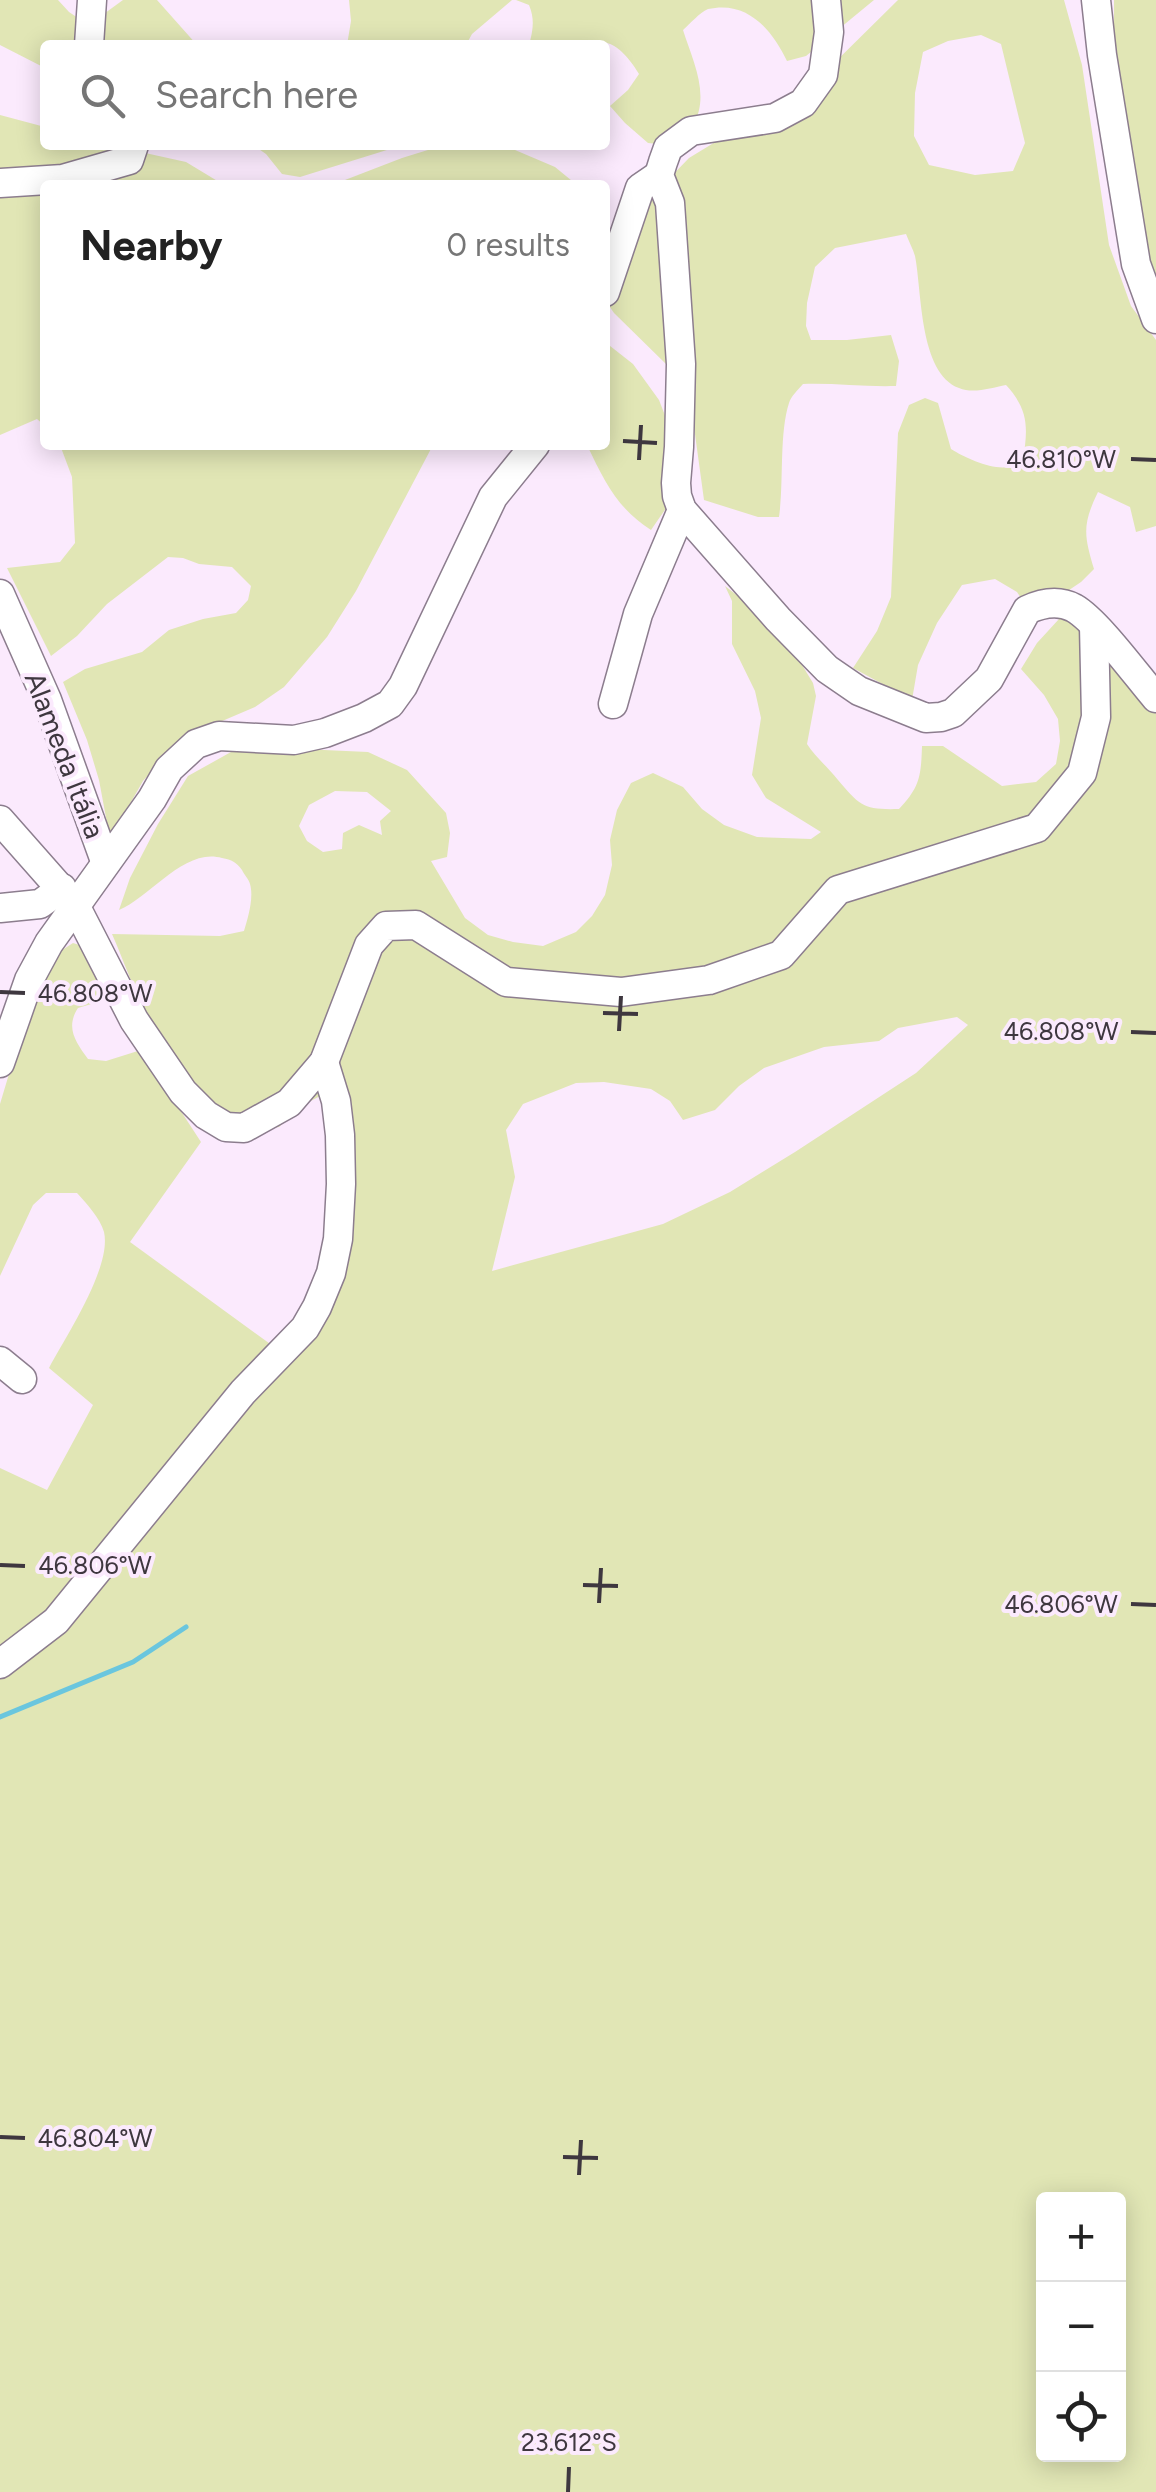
<!DOCTYPE html>
<meta charset="utf-8">
<style>
body{margin:0;font-family:Figtree,sans-serif;background:#f6f6f6;color:#222}
.controls{position:absolute;right:30px;bottom:30px;display:grid;overflow:hidden;border-radius:10px;box-shadow:0 5px 25px #0003}
.controls button{width:90px;height:90px;display:grid;place-items:center;padding:0;border:0;border-bottom:2px solid #e0e0e0;background:#fff;color:#222;font:50px sans-serif}
.list{margin:0;padding:0;list-style:none}
h2{display:flex;justify-content:space-between;align-items:center;height:130px;margin:0;padding:0 40px;font-size:42px}
h2 small{font-size:32px;font-weight:400;color:#767676}
.icon{flex:none;width:55px;height:55px;fill:none;stroke:currentColor;stroke-width:2;stroke-linecap:round;stroke-linejoin:round}
.map{position:relative;flex:none;width:1156px;height:2492px;overflow:hidden}
.search{position:absolute;background:#fff;box-shadow:0 5px 25px #0003;left:40px;top:40px;width:570px;height:110px;display:flex;align-items:center;gap:25px;box-sizing:border-box;padding:0 35px;border-radius:10px;color:#767676;font-size:38px}
.panel{position:absolute;background:#fff;box-shadow:0 5px 25px #0003;left:40px;top:180px;width:570px;height:270px;border-radius:10px}
.map>svg:first-child{display:block}
.green{fill:#e1e6b5;fill-rule:evenodd}
.lines{fill:none;stroke-linecap:round;stroke-linejoin:round}
.stream{stroke:#6ac6de;stroke-width:5}
.minor-casing{stroke:#8c7d8e;stroke-width:31}
.minor{stroke:#fff;stroke-width:28}
.ticks{fill:none;stroke:#3e373f;stroke-width:4}
.labels{text-anchor:middle;dominant-baseline:central;stroke-width:8;stroke-linejoin:round;paint-order:stroke}
.street-label{font-size:28px;fill:#3e373f;stroke:#fbeafd}
.ticks-label{font-size:25px;text-anchor:middle;fill:#3e373f;stroke:#fbeafd;stroke-width:8;stroke-linejoin:round;paint-order:stroke}
</style>
<div class="map">
<svg width="1156" height="2492" viewBox="0 0 1156 2492">
<rect width="100%" height="100%" fill="#fbeafd"/>
<!-- green -->
<g class="green">
<path d="M0 0H58L69 12 81 20 101 16 123 0H157L197 45H45V68L0 45Z"/>
<path d="M349 0H512L472 34 466 45H347L351 21Z"/>
<path d="M516 0H874L806 56 787 61C772 31 749 0 708 9 699 13 691 23 683 30 692 59 711 95 693 125 687 133 675 139 667 145L648 143 625 123 610 106 628 90 639 74C627 54 609 33 584 45H529C533 31 535 19 529 5Z"/>
<path d="M898 0H1064L1082 65 1109 245 1131 306 1156 340V526L1136 532 1130 507 1098 492C1082 525 1084 535 1094 569L1081 582 1032 615 1017 592 995 579 962 585 937 623 918 665 912 700 853 668 877 631 891 597 898 433 909 405 925 398 938 403 951 449C965 458 992 470 1008 467 1013 466 1018 462 1023 460 1028 428 1029 410 1006 385 991 388 973 394 959 388 919 373 922 291 915 256 913 249 909 242 906 234L835 248 815 267 807 303 806 326 811 340H847L891 335 899 361 896 386C865 387 834 383 803 384 798 390 791 396 789 403 779 434 784 483 779 517H758L704 500 694 427 668 366 614 313 605 300 637 216 661 187 689 158 817 80ZM981 35 1001 44 1025 143 1013 171 975 175 929 165 914 136 915 93 923 52 948 41Z"/>
<path d="M1114 0H1156V292L1136 240 1114 58Z"/>
<path d="M0 115 45 127V145H109L186 162 224 185H45V426L37 419 0 435Z"/>
<path d="M253 145H403L300 177 282 174 266 154Z"/>
<path d="M444 145H503L555 167 577 185H332L402 158Z"/>
<path d="M605 342 633 364 659 400 671 431V501L651 530C616 507 605 482 587 445H605Z"/>
<path d="M60 445H433L356 591 327 637 284 687 255 707 180 739 143 781 110 839 99 780 87 740 63 682 85 669 142 652 169 630 203 619 236 613 248 600 251 586 232 567 199 564 183 558 168 557 107 604 77 636 51 656 7 568 60 562 75 543 72 477Z"/>
<path d="M725 586 768 619 799 660 813 683 816 696 807 744C816 758 828 767 838 780 860 806 864 810 899 809 920 787 921 776 922 746H943L1002 786 1036 782 1056 764 1060 741 1058 719 1044 695 1021 669 1037 643 1059 619 1082 611 1156 684V2492H0V1673L133 1539 344 1252 354 1127 342 1098 326 1093 303 1105 279 1127C269 1128 258 1130 248 1127 171 1104 141 1001 112 934L220 936 244 931C248 918 254 898 250 884 249 879 244 875 242 870 236 862 232 860 222 858 185 847 150 897 119 910L130 878 158 824 188 776 231 752 302 749 368 752 407 770 446 813 450 833 447 857 431 861 465 918 488 935 513 942 543 946 576 932 592 916 605 895 612 865 610 840 617 810 631 783 653 773 683 787 702 809 724 825 757 837 811 839 821 832 766 798 752 775 761 718 755 691 732 644V601ZM335 791 367 792 391 811 380 821 382 835 359 825 343 833 342 849 323 852 307 841 299 826 309 805ZM957 1017 968 1025 916 1073 795 1152 730 1192 663 1224 492 1271 515 1177 506 1130 523 1104 576 1083 604 1082 651 1089 670 1101 683 1120 715 1110 739 1086 764 1068 824 1047 879 1041 898 1028ZM1044 2200H1118V2454H1044Z"/>
<path d="M73 943 92 949 115 997 78 1008C65 1028 76 1042 88 1059L106 1061 141 1050 201 1142 130 1242 273 1346 93 1560 35 1625 0 1649V1468L47 1490 93 1405 49 1368C66 1336 112 1267 104 1232 100 1218 87 1204 77 1193H46L33 1205 0 1276V1104L27 1014 53 956Z"/>
</g>
<g class="lines">
<!-- stream -->
<path class="stream" d="M0 1717 133 1662 186 1627"/>
<!-- minor casing -->
<g class="minor-casing">
<g id="minor">
<path d="M826 0 829 32 823 75 803 103 775 118 691 131 668 148 663 162 659 175 670 203 681 364 679 447 676 483 677 496 682 510 778 619 827 669 859 691 926 718 941 717 953 713 989 679 1027 610C1042 603 1059 600 1074 608 1097 621 1137 676 1156 698"/>
<path d="M1096 0 1102 55 1136 264 1156 319"/>
<path d="M89 45 92 0"/>
<path d="M0 183 63 179 129 160 134 145"/>
<path d="M605 292 640 188 659 175"/>
<path d="M0 594 47 700 105 861"/>
<path d="M613 704 638 614 682 510"/>
<path d="M0 820 75 905 134 1020 183 1092 206 1115 226 1127 244 1128 289 1103 324 1062 369 945 386 926 416 925 506 982 621 992 709 980 781 955 838 890 1037 828 1082 773 1096 717 1094 626"/>
<path d="M0 908 40 904 62 888"/>
<path d="M0 1063 29 980 49 943 152 799 169 769 196 744 219 736 294 740 325 733 364 718 390 704 403 686 493 497 535 445"/>
<path d="M0 1361 22 1379"/>
<path d="M0 1664 56 1621 243 1392 305 1328 317 1307 331 1273 338 1239 341 1184 340 1135 336 1101 324 1062"/>
</g>
</g>
<!-- minor -->
<use href="#minor" class="minor"/>
</g>
<!-- ticks -->
<path class="ticks" d="M623 441 657 443M1131 459 1156 460M639 460 641 425M0 992 25 993M603 1013 638 1014M619 1031 621 996M1131 1032 1156 1033M0 1565 25 1566M583 1585 618 1586M599 1603 601 1568M1131 1604 1156 1605M0 2137 25 2138M563 2157 598 2158M579 2175 581 2140M568 2492 569 2467"/>
<g class="labels">
<!-- street labels -->
<g class="street-label">
<text transform="translate(65 755) rotate(69)">Alameda Itália</text>
</g>
</g>
<g class="ticks-label">
<text x="1061" y="468">46.810°W</text>
<text x="95" y="1002">46.808°W</text>
<text x="1061" y="1040">46.808°W</text>
<text x="95" y="1574">46.806°W</text>
<text x="1061" y="1613">46.806°W</text>
<text x="95" y="2147">46.804°W</text>
<text x="569" y="2451">23.612°S</text>
</g>
</svg>
<div class="controls">
<button>+</button>
<button>−</button>
<button><svg class="icon" aria-label="locate" viewBox="0 0 24 24"><circle cx="12" cy="12" r="6"/><path d="M12 2v4M12 18v4M2 12h4M18 12h4"/></svg></button>
</div>
<div class="search"><svg class="icon" aria-label="search" viewBox="0 0 24 24"><circle cx="10" cy="10" r="6"/><path d="M15 15l6 6"/></svg>Search here</div>
<section class="panel">
<h2>Nearby<small>0 results</small></h2>
<ul class="list">
</ul>
</section>
</div>
